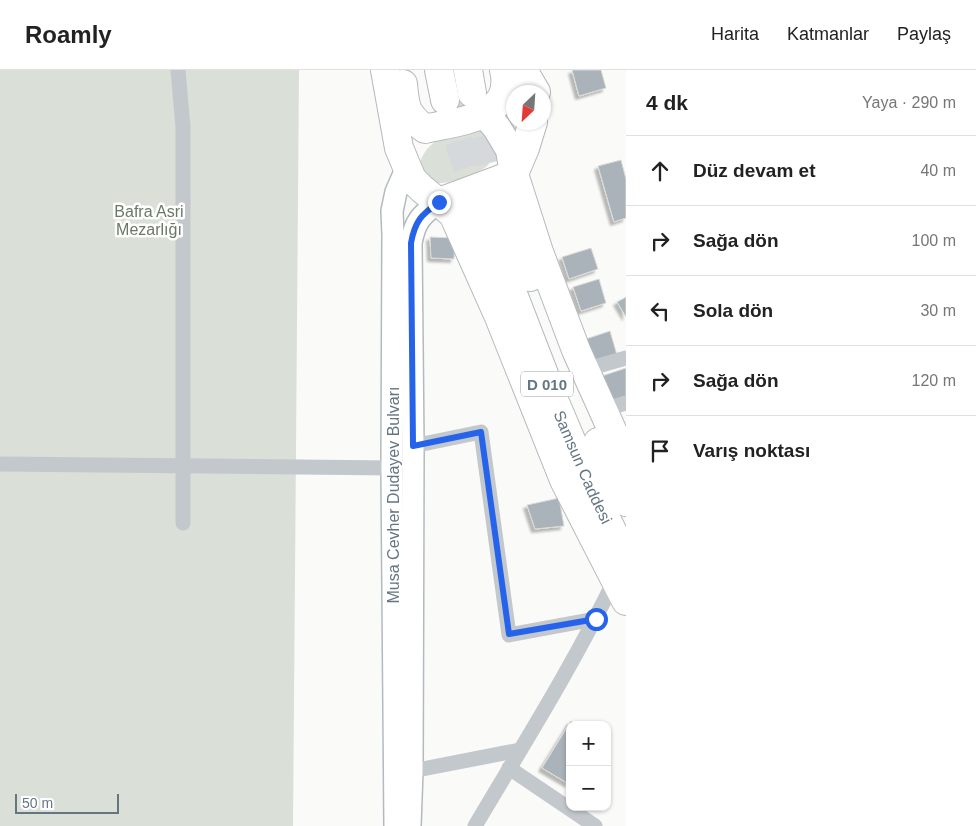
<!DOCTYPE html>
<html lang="tr">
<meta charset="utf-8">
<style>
body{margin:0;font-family:Helvetica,sans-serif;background:#f2f2f2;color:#222}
.controls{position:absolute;right:15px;bottom:15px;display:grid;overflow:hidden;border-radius:10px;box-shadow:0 1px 4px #0004}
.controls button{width:45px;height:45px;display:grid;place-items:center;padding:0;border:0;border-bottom:1px solid #e0e0e0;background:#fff;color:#222;font:25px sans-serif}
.compass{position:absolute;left:506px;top:15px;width:45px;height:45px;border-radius:50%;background:#fff;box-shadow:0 1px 4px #0004;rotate:205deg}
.scale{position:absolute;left:15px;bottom:12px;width:104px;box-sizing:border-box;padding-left:5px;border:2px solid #657683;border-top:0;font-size:14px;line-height:18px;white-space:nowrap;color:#657683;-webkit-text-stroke:4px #fff;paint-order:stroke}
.stop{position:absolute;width:15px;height:15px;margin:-11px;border:4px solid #2563eb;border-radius:50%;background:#fff}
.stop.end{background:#2563eb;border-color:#fff;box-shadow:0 1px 5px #0008}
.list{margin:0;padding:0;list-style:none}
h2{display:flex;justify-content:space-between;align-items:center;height:65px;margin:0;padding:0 20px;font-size:21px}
h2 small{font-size:16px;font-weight:400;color:#767676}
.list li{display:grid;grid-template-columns:32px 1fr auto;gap:15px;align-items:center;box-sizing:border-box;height:70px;padding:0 20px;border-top:1px solid #e0e0e0}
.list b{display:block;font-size:19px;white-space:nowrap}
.list em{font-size:16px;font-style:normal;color:#767676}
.icon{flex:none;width:28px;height:28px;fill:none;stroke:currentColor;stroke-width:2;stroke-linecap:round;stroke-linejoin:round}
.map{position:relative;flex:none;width:626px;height:756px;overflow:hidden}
header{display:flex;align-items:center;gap:30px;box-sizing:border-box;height:70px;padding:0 25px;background:#fff;border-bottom:1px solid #e0e0e0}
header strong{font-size:24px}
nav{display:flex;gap:28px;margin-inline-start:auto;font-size:18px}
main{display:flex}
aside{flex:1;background:#fff}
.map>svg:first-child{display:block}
.green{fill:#dadfd7}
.building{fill:#aab3b9;stroke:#dcdcda;filter:url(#shadow)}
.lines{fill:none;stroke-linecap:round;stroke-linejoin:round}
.highway-tunnel{stroke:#d5d9db;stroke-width:28;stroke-dasharray:28 14;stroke-linecap:butt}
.secondary-casing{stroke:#b3babf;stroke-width:24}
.highway-casing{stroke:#b4b9bd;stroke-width:30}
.street{stroke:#c3c8cc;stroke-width:15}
.secondary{stroke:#fff;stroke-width:21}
.highway{stroke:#fff;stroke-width:28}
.route{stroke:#2563eb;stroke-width:6}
.labels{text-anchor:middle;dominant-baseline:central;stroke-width:5;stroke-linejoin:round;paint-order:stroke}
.shield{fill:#fff;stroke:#939fa8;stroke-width:1}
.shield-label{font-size:15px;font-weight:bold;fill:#657683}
.park-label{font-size:16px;fill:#687a64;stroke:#fff}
.street-label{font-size:16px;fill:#657683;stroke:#fff}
</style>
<header>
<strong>Roamly</strong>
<nav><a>Harita</a><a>Katmanlar</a><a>Paylaş</a></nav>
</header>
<main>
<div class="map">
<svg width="626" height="756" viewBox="0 0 626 756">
<defs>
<filter id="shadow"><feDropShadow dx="-3.5" dy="3.5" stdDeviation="1" flood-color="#0004"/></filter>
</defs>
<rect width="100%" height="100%" fill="#fafaf8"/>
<!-- green -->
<g class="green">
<path d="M0 0H299L293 756H0Z"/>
<path d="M511 10 526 22H514V52L524 53 516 78 497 44Z"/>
<path d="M465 57C483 60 485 62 495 77 494 83 493 89 488 95 481 103 444 117 434 112 426 109 423 103 419 95 427 70 443 68 465 57Z"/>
</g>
<!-- building -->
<g class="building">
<path d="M572 0H601L606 18 579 26Z"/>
<path d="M621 90 626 109V148L614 152 598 96Z"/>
<path d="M430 167 455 168 454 189 431 188Z"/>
<path d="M591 178 598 199 569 209 562 187Z"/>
<path d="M599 209 606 233 581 241 573 217Z"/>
<path d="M626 227V247L617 232Z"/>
<path d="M610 261 617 285 590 293 583 270Z"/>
<path d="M626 298V327L607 333 599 307Z"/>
<path d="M559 428 564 456 535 459 527 435Z"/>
<path d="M571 651 577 655H570L569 714 542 698Z"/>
</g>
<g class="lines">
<!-- highway-tunnel -->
<g class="highway-tunnel">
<path d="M473 25 499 130"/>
<path d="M446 31 479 136"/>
</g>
<!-- secondary casing -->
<g class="secondary-casing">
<g id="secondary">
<path d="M395 756 392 398 393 165 392 141 396 122 407 97"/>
<path d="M410 756 412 701 413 376 411 173C415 151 421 145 439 132"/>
</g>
</g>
<!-- highway casing -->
<g class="highway-casing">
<g id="highway">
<path d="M385 0 399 78 407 97 412 109 422 119 453 144 499 247 564 410 626 531"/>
<path d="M439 0 445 30"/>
<path d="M468 0 472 23"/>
<path d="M523 0 536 22"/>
<path d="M403 14C405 38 406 44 425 59 459 51 515 48 504 0"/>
<path d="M533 52 525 78 514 104 539 182 576 280 626 391"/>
<path d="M499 130 530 207"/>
<path d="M439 132 514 104 510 80 497 58 485 44"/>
<path id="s1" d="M479 136 554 330 594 424 626 489"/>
<path d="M598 372 626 432"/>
</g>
</g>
<!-- street -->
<g class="street">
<path d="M178 0 183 57V453"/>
<path d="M584 300 626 288"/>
<path d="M603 340 626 333"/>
<path d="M413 376 481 362 509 565 595 549"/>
<path d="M0 394 392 398"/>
<path d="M509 698 595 756"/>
<path d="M412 701 520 680"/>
<path d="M475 756C523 675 574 594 615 509"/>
</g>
<!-- secondary -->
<use href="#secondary" class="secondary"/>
<!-- highway -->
<use href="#highway" class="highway"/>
</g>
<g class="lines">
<!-- route -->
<path class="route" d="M439 132C421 145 415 151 411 173L413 376 481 362 509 564 596 549"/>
</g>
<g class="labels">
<!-- shield labels -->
<rect class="shield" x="521" y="301.5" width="52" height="25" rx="4"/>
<g class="shield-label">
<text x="547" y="314">D 010</text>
</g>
<!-- park labels -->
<g class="park-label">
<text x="149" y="141">Bafra Asri<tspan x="149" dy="18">Mezarlığı</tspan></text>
</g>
<!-- street labels -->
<g class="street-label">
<text stroke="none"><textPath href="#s1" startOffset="281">Samsun Caddesi</textPath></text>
<text transform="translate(393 425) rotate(-90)">Musa Cevher Dudayev Bulvarı</text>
</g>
</g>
</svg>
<div class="controls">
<button>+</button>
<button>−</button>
</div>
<svg class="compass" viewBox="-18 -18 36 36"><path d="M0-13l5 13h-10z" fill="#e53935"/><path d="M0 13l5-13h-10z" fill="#767676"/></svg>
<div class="scale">50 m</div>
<div class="stop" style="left:596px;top:549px"></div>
<div class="stop end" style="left:439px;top:132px"></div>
</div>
<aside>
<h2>4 dk<small>Yaya · 290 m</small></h2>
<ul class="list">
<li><svg class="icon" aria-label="ahead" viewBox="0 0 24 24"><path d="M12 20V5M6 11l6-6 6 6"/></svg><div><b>Düz devam et</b></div><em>40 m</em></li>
<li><svg class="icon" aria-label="right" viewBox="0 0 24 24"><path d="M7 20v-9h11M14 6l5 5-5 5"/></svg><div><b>Sağa dön</b></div><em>100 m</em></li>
<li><svg class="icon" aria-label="left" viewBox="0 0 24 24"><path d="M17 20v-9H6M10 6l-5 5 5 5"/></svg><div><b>Sola dön</b></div><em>30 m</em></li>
<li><svg class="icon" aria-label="right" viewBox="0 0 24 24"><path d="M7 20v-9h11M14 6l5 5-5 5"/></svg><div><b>Sağa dön</b></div><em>120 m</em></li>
<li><svg class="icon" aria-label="arrive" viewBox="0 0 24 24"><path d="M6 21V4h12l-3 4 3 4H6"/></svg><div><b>Varış noktası</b></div></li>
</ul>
</aside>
</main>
